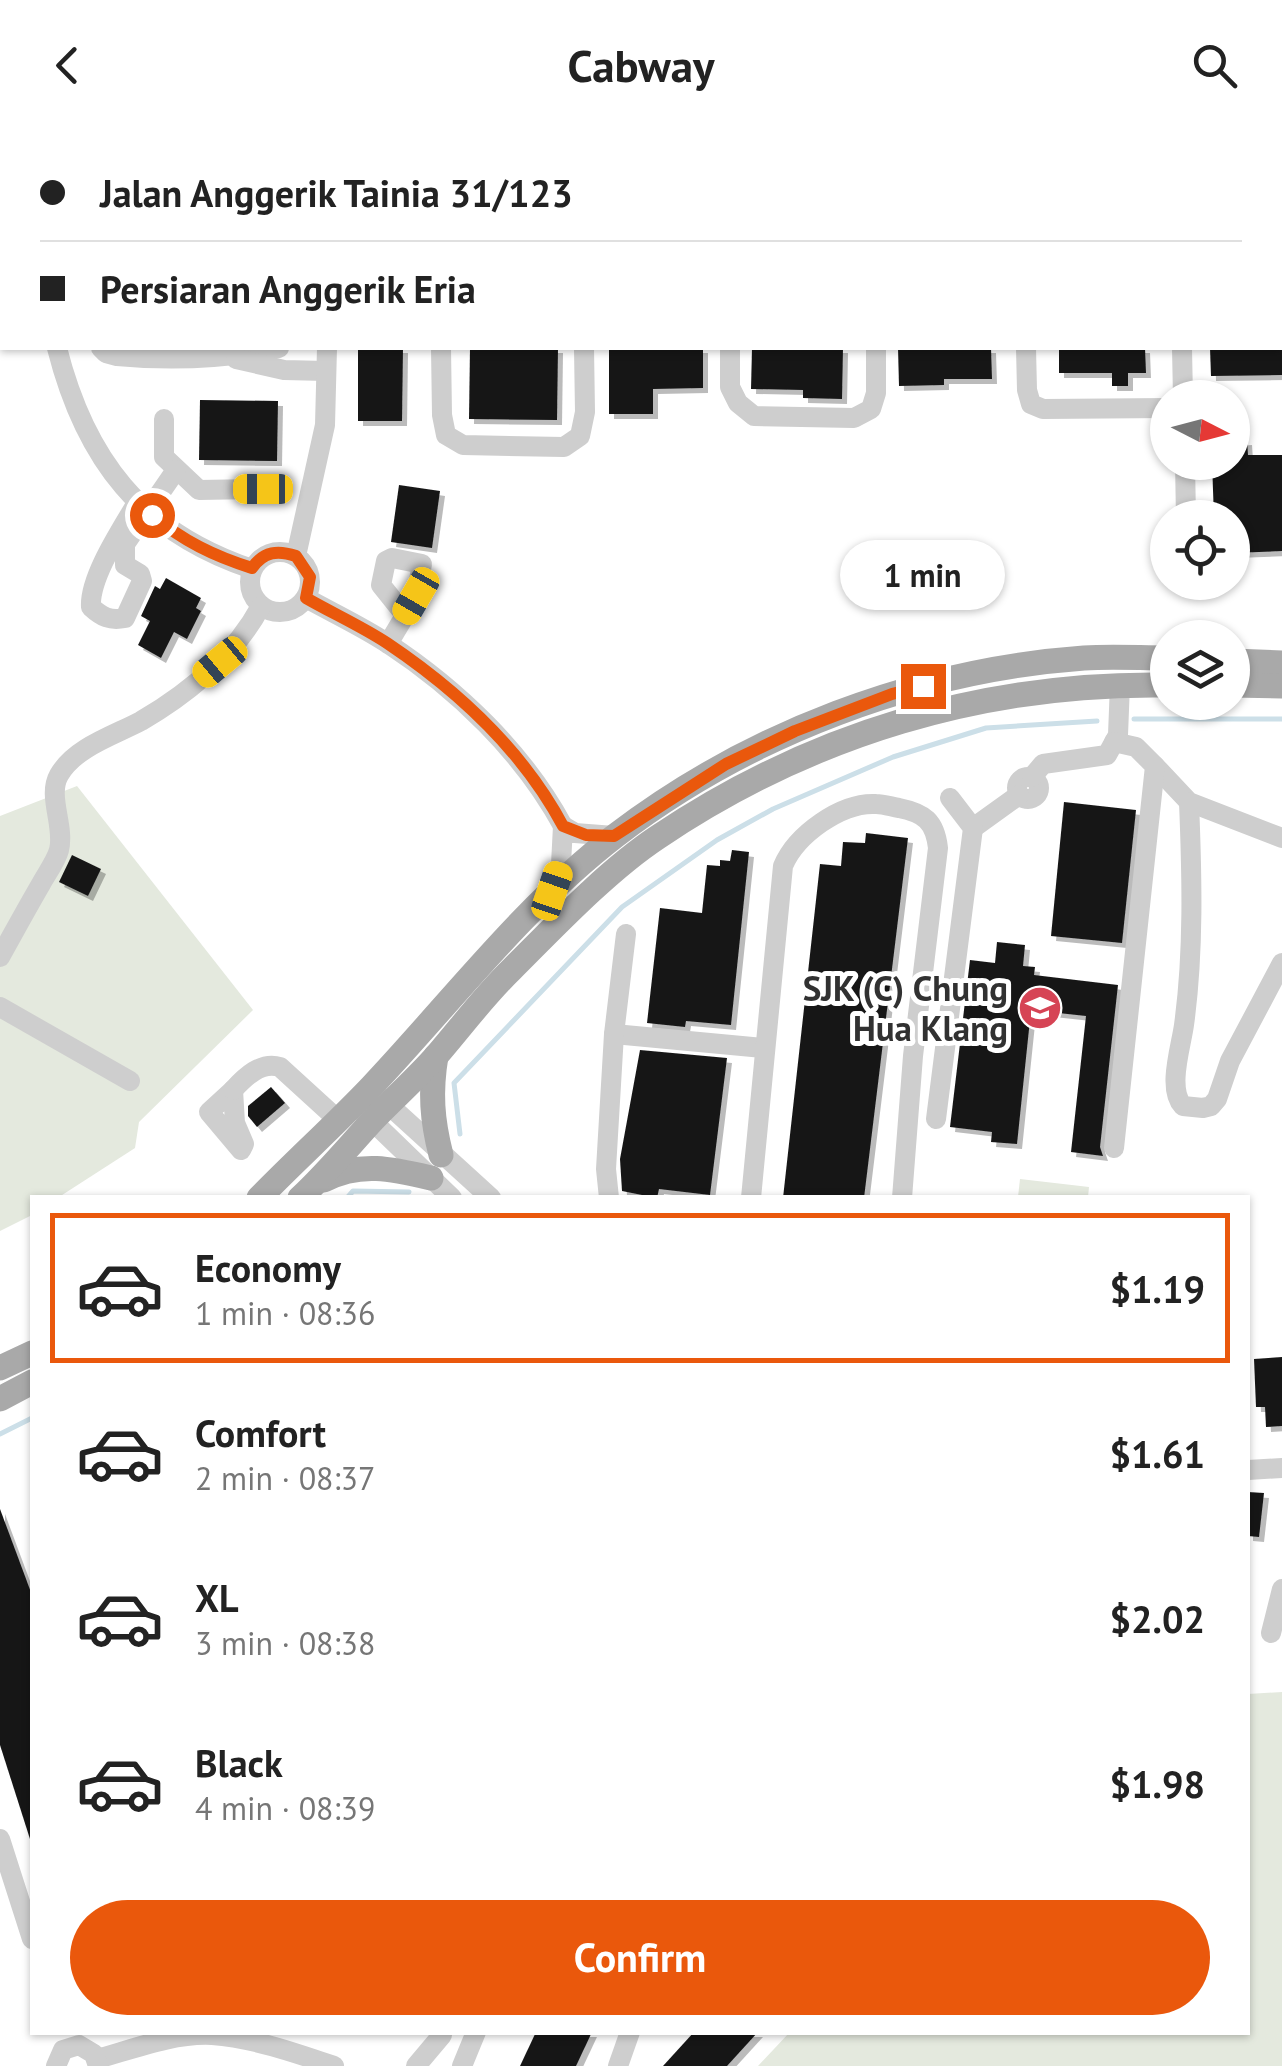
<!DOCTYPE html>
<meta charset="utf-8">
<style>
:root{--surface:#fff;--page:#f2f2f2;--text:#222;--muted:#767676;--line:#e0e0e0;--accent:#ea580c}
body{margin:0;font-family:"PT Sans",sans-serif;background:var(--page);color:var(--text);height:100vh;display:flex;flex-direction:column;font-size:38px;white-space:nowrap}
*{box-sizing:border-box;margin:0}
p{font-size:32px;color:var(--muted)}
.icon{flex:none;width:55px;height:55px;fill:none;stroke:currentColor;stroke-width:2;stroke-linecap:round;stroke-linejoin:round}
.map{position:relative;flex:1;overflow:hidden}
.details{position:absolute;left:30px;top:1065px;width:1220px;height:840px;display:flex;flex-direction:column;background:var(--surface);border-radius:0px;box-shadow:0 2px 8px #0004}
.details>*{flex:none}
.top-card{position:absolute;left:0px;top:0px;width:1282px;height:220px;box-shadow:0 2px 8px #0004;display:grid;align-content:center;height:220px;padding:0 40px;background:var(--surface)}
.needle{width:65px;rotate:96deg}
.buttons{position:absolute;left:1150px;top:250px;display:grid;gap:20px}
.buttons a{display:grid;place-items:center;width:100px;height:100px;border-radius:50%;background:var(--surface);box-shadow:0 2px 8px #0004;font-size:50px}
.end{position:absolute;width:45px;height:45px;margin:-22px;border:12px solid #ea580c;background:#fff;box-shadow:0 0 0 5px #fff}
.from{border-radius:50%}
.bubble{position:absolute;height:70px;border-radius:35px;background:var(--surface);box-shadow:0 2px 8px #0004;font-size:32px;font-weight:700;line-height:70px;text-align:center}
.car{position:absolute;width:30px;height:60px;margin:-30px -15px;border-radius:12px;box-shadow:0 0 8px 2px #0007;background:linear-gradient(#f5c518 24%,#345 0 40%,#f5c518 0 76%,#345 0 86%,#f5c518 0)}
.top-card b{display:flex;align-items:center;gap:35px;height:95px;font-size:38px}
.top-card b+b{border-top:2px solid var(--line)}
.top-card i{width:25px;height:25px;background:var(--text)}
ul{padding:18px 0 0;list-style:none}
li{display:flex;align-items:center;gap:30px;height:150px;margin:0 20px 15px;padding:0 20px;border:5px solid transparent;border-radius:0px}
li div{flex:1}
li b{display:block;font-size:38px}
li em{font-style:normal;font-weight:700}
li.selected{border-color:var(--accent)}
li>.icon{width:90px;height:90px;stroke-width:1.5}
.primary-button{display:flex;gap:20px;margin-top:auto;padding:20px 40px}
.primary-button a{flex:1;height:115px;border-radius:60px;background:var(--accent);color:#fff;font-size:40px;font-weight:700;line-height:115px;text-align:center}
header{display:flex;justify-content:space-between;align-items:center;height:130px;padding:0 40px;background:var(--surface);font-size:45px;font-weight:700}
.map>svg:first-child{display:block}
.green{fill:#e4e9de}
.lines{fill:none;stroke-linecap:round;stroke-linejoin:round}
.stream{stroke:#ccdfe8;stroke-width:5}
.building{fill:#181818;filter:url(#shadow)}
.minor{stroke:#cecece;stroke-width:20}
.major{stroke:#a9a9a9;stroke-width:25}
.route{stroke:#ea580c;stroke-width:12}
.labels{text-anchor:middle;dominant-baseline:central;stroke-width:10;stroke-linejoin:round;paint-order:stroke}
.poi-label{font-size:35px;font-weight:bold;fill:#313131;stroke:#fff;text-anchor:end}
</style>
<header><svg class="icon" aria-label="back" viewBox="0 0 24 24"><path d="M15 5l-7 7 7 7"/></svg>Cabway<svg class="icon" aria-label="search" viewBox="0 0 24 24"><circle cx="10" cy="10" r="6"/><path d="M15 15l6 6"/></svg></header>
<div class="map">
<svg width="1282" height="1936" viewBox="0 0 1282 1936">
<defs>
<filter id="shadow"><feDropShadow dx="5" dy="5" stdDeviation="0" flood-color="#0004"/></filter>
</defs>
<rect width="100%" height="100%" fill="#fff"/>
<!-- green -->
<g class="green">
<path d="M77,656L253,880L139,992L135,1018L59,1067L32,1068V1085L0,1101V686Z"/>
<path d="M1020,1049L1089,1057L1088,1067H1018Z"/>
<path d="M1282,1562V1936H758L789,1903L1248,1902V1564Z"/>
</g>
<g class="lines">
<!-- stream -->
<g class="stream">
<path d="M1134,589H1282"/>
<path d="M460,1004L454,953L622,777L717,710L773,679L893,627L986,598L1097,591"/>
<path d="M347,1068L353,1061L409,1062"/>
<path d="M0,1304L32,1288"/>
</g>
</g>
<!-- building -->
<g class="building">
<path d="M358,218H403L402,291H358Z"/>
<path d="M470,218H558L557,290L469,289Z"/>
<path d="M609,218H703V258L653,259V284H609Z"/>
<path d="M752,218H843L842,269L803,268V260L751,259Z"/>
<path d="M898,218H991L992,249H944V255L899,256Z"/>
<path d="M1059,218H1145L1146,243H1128V256H1112V243H1059Z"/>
<path d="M1210,218H1282V245L1211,246Z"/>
<path d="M200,270L278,271L277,331L199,330Z"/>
<path d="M1247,310L1248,325H1282V421L1232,423V388H1214L1212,332H1232V311Z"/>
<path d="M399,355L440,361L432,418L391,412Z"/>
<path d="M166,448L201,468L196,478L201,481L187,509L174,502L161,528L138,515L150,491L141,486L155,456L160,459Z"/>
<path d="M1064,672L1136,680L1122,813L1051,806Z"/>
<path d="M866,703L908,708L864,1068H783L820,734L841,736L843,712L865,713Z"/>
<path d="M732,720L749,722L731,895L686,891L685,897L647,893L660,778L702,783L707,735L720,736V730L730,731Z"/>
<path d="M72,725L101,739L88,766L59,752Z"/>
<path d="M997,812L1025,815L1023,836L1035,837L1034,845L1118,855L1100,1017L1103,1026L1071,1022L1086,886L1031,880L1017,1014L991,1012L992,1002L950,997L970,830L995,833Z"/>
<path d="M640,920L727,928L710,1065L659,1059L657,1068L622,1061L620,1029Z"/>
<path d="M271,957L285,973L257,997L248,986V976Z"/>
<path d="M1282,1227V1296L1266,1297L1265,1277H1256L1254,1229Z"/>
<path d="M1248,1362L1264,1363L1259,1407L1248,1406Z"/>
<path d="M0,1379L32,1465V1709H30L0,1615Z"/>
<path d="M536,1902H592L576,1936H520Z"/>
<path d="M694,1902H758L727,1936H663Z"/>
</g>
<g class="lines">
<!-- minor -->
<g class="minor">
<path d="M94,0V2"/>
<path d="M186,0V2"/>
<path d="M278,0V2"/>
<path d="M438,0V2"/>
<path d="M583,0V2"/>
<path d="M727,0V2"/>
<path d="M871,0L872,2"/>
<path d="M1021,0V2"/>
<path d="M1178,0V2"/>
<path d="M332,2V0"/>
<path d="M57,218C85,329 141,402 252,439"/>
<path d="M101,218L106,223L117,226C173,231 224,229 279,218"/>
<path d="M441,218L442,285L446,305L463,315L564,317L580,306L585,282L584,218"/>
<path d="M730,218V257L738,273L754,286L854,288L871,279L876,263V218"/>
<path d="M1026,218L1027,260L1031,274L1043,279L1168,278"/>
<path d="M1182,218L1183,268"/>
<path d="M236,229L284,240L326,241"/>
<path d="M164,289V327L199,360L263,359"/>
<path d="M1185,332L1186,388"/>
<path d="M138,371C123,397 89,447 91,477C102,487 110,491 125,488L142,451L140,444L125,435V414L176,340"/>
<circle cx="280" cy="452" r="30"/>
<path d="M296,426L325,295L327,218"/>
<path d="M306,468C333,483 361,496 387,513C457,559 523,622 563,696"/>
<path d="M388,514L416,467L422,434L392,428L386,431L381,455L405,485"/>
<path d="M1155,636L1189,672L1282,708"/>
<circle cx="1028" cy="658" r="11"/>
<path d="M1032,647L1043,634L1107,625L1118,605L1120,554"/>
<path d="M1189,672C1192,746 1194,822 1184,895C1181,917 1167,959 1183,976L1203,978L1211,976L1217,969L1230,931L1282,833"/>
<path d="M973,698L1019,665"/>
<path d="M552,759L561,734L563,696L575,703L614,706"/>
<path d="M0,827C14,802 27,778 41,754C47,743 56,731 59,720C65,696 47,666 59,645C75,617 115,605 141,591C189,563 234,526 261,476"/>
<path d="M0,877L130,951"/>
<path d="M614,904L763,918"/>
<path d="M233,960L235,993L244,1014L241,1020L209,982Z"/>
<path d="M233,960C245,947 261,931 280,937L337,989"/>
<path d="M379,966L491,1068"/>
<path d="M363,982L452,1068"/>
<path d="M936,989L973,698L950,668"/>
<path d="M1114,1018L1155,636L1136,617L1114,612"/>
<path d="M609,1068L606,1039L614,904L626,804"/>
<path d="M751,1068L783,736C796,705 841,672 876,674C884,674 892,677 899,678C924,683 935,691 938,718L913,926L902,1068"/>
<path d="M1248,1340L1282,1338"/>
<path d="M1271,1503L1282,1459"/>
<path d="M0,1709L32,1809"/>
<path d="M97,1929C133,1919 174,1903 212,1905C253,1908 296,1923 334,1936"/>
<path d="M56,1936L63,1920L79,1915L94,1924L98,1936"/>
<path d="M416,1936L442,1905"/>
<path d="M462,1936L476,1902"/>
<path d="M618,1936L630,1902"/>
</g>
<!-- major -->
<g class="major">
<path d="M1232,531L1282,533"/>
<path d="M1232,555L1282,556"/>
<path d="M436,926C430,962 432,990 441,1025"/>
<path d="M324,1050C360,1031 393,1039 431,1048"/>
<path d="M259,1068C296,1030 336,994 372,956C452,871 523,777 615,706C748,604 917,540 1084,528C1112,526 1140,528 1168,528"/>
<path d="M300,1068C326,1044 349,1016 373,990C394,968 417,948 437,925C462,896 484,866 512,839C555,796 608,740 658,707C811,604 984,552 1168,555"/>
<path d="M0,1238L32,1223"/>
<path d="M0,1269L32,1252"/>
</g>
</g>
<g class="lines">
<!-- route -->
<path class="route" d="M152,385C183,411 214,426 252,438C264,421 278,420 296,426L310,447L306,468C332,483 361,496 387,513C457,560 523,621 563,696L586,705L614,706L726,634L795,601L892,564L923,556"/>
</g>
<!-- icons -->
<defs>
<g id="school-disc" transform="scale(2.25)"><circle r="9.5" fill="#d64455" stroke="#fff"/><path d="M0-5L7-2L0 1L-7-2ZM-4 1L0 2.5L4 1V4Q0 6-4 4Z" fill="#fff"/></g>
</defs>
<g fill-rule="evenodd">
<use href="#school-disc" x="1040" y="878"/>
</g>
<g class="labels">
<!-- poi labels -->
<g class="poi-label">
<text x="1008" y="858">SJK (C) Chung<tspan x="1008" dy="40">Hua Klang</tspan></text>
</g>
</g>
</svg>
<div class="buttons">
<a><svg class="needle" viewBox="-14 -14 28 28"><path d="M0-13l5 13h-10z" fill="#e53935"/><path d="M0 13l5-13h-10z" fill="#767676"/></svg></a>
<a><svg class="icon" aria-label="locate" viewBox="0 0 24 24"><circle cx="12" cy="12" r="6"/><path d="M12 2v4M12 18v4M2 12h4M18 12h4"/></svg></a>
<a><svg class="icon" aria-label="layers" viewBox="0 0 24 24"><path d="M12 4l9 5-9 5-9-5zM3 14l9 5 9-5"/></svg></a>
</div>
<i class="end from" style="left:152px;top:385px"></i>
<i class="end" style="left:923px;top:556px"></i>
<div class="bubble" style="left:840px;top:410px;width:165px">1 min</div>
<i class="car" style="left:263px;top:359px;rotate:270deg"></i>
<i class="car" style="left:416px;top:466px;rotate:210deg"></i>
<i class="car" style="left:220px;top:532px;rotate:230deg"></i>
<i class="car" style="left:552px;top:761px;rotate:19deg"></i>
<div class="top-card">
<b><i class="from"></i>Jalan Anggerik Tainia 31/123</b>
<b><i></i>Persiaran Anggerik Eria</b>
</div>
<section class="details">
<ul>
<li class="selected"><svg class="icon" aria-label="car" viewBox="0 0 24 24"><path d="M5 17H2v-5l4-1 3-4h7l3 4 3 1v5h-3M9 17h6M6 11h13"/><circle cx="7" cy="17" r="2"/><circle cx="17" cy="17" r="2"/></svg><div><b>Economy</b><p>1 min · 08:36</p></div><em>$1.19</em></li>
<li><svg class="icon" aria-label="car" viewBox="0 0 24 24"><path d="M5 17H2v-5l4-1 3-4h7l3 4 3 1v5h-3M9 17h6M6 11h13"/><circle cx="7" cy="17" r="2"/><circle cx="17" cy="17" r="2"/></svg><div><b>Comfort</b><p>2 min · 08:37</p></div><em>$1.61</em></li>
<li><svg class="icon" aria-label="car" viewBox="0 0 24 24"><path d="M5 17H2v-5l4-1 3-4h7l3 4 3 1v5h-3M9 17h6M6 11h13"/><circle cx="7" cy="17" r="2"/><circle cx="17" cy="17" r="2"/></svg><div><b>XL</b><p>3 min · 08:38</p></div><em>$2.02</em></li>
<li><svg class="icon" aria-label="car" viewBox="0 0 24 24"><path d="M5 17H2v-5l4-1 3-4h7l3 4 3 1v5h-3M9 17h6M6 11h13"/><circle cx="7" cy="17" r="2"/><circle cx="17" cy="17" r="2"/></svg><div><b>Black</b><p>4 min · 08:39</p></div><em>$1.98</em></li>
</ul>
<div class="primary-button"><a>Confirm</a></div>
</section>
</div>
